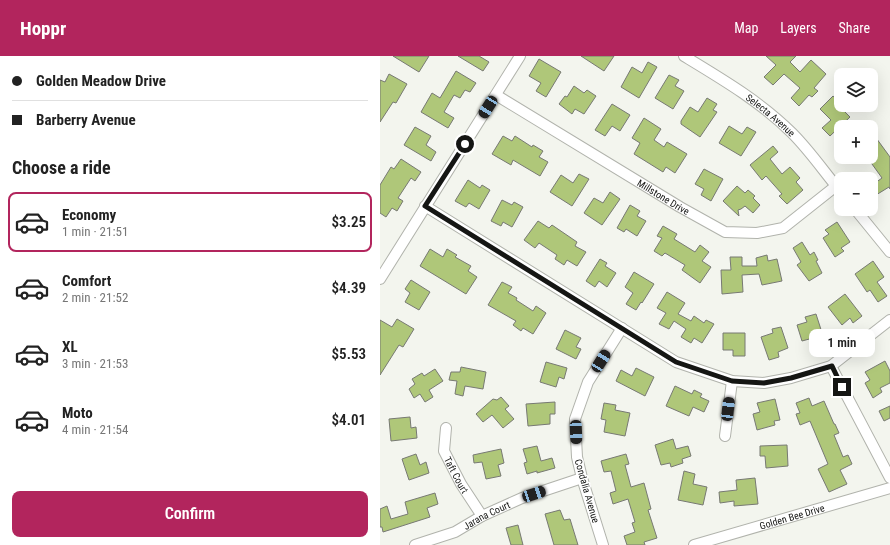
<!DOCTYPE html>
<meta charset="utf-8">
<style>
:root{--surface:#fff;--page:#f2f2f2;--text:#222;--muted:#767676;--line:#e0e0e0;--accent:#b2255d}
body{margin:0;font-family:"Roboto Condensed",sans-serif;background:var(--page);color:var(--text);height:100vh;display:flex;flex-direction:column;font-size:15px;white-space:nowrap}
*{box-sizing:border-box;margin:0}
p{font-size:13px;color:var(--muted)}
.icon{flex:none;width:22px;height:22px;fill:none;stroke:currentColor;stroke-width:2;stroke-linecap:round;stroke-linejoin:round}
.map{position:relative;flex:1;overflow:hidden}
.panel{display:flex;flex-direction:column;background:var(--surface);width:380px}
.panel>*{flex:none}
.guide{display:grid;align-content:center;height:88px;padding:0 12px;background:var(--surface)}
.buttons{position:absolute;left:454px;top:12px;display:grid;gap:8px}
.buttons a{display:grid;place-items:center;width:44px;height:44px;border-radius:8px;background:var(--surface);box-shadow:0 4px 16px #0002;font-size:20px}
.end{position:absolute;width:18px;height:18px;margin:-9px;border:5px solid #151614;background:#fff;box-shadow:0 0 0 2px #fff}
.from{border-radius:50%}
.bubble{position:absolute;height:28px;border-radius:8px;background:var(--surface);box-shadow:0 4px 16px #0002;font-size:13px;font-weight:600;line-height:28px;text-align:center}
.car{position:absolute;width:12px;height:24px;margin:-12px -6px;border-radius:5px;box-shadow:0 0 3px 1px #0007;background:linear-gradient(#222 24%,#8ab4d8 0 40%,#222 0 76%,#8ab4d8 0 86%,#222 0)}
.guide b{display:flex;align-items:center;gap:14px;height:38px;font-size:15px}
.guide b+b{border-top:1px solid var(--line)}
.guide i{width:10px;height:10px;background:var(--text)}
ul{padding:0;list-style:none}
li{display:flex;align-items:center;gap:12px;height:60px;margin:0 8px 6px;padding:0 4px;border:2px solid transparent;border-radius:8px}
li div{flex:1}
li b{display:block;font-size:15px}
li em{font-style:normal;font-weight:600}
li.current{border-color:var(--accent)}
li>.icon{width:36px;height:36px;stroke-width:1.5}
h2{padding:0 12px;font-size:18px;line-height:48px}
.button{display:flex;gap:8px;margin-top:auto;padding:8px 12px}
.button a{flex:1;height:46px;border-radius:8px;background:var(--accent);color:#fff;font-size:16px;font-weight:600;line-height:46px;text-align:center}
header{display:flex;align-items:center;gap:24px;box-sizing:border-box;height:56px;padding:0 20px;background:var(--accent);color:#fff}
header strong{font-size:19px}
nav{display:flex;gap:22px;margin-inline-start:auto;font-size:14px}
main{display:flex;flex:1;min-height:0}
.map>svg:first-child{display:block}
.building{fill:#afc779;stroke:#777973}
.lines{fill:none;stroke-linecap:round;stroke-linejoin:round}
.street-casing{stroke:#b1b3ac;stroke-width:12}
.street{stroke:#fff;stroke-width:10}
.route{stroke:#151614;stroke-width:5}
.labels{text-anchor:middle;dominant-baseline:central;stroke-width:3;stroke-linejoin:round;paint-order:stroke}
.street-label{font-size:10px;fill:#151614;stroke:#fff}
</style>
<header>
<strong>Hoppr</strong>
<nav><a>Map</a><a>Layers</a><a>Share</a></nav>
</header>
<main>
<section class="panel">
<div class="guide">
<b><i class="from"></i>Golden Meadow Drive</b>
<b><i></i>Barberry Avenue</b>
</div>
<h2>Choose a ride</h2>
<ul>
<li class="current"><svg class="icon" aria-label="car" viewBox="0 0 24 24"><path d="M5 17H2v-5l4-1 3-4h7l3 4 3 1v5h-3M9 17h6M6 11h13"/><circle cx="7" cy="17" r="2"/><circle cx="17" cy="17" r="2"/></svg><div><b>Economy</b><p>1 min · 21:51</p></div><em>$3.25</em></li>
<li><svg class="icon" aria-label="car" viewBox="0 0 24 24"><path d="M5 17H2v-5l4-1 3-4h7l3 4 3 1v5h-3M9 17h6M6 11h13"/><circle cx="7" cy="17" r="2"/><circle cx="17" cy="17" r="2"/></svg><div><b>Comfort</b><p>2 min · 21:52</p></div><em>$4.39</em></li>
<li><svg class="icon" aria-label="car" viewBox="0 0 24 24"><path d="M5 17H2v-5l4-1 3-4h7l3 4 3 1v5h-3M9 17h6M6 11h13"/><circle cx="7" cy="17" r="2"/><circle cx="17" cy="17" r="2"/></svg><div><b>XL</b><p>3 min · 21:53</p></div><em>$5.53</em></li>
<li><svg class="icon" aria-label="car" viewBox="0 0 24 24"><path d="M5 17H2v-5l4-1 3-4h7l3 4 3 1v5h-3M9 17h6M6 11h13"/><circle cx="7" cy="17" r="2"/><circle cx="17" cy="17" r="2"/></svg><div><b>Moto</b><p>4 min · 21:54</p></div><em>$4.01</em></li>
</ul>
<div class="button"><a>Confirm</a></div>
</section>
<div class="map">
<svg width="510" height="489" viewBox="0 0 510 489">
<rect width="100%" height="100%" fill="#f3f5ee"/>
<!-- building -->
<g class="building">
<path d="M13,0H49L39,16Z"/>
<path d="M78,0H99L109,6L103,15Z"/>
<path d="M201,0H234L224,15Z"/>
<path d="M386,0H416L410,6L420,16L431,4L446,18L434,32L438,35L432,41L429,39L419,50L411,42L420,32L404,18L393,29L384,21L396,9Z"/>
<path d="M159,3L181,16L166,41L156,35L161,27L149,20Z"/>
<path d="M268,6L277,11L259,42L241,31L252,11L262,17Z"/>
<path d="M76,15L96,27L90,36L85,34L80,42L74,39L64,56L74,62L68,72L41,56L52,37L60,42Z"/>
<path d="M9,18L27,28L16,47L13,46L0,66V24L5,26Z"/>
<path d="M289,19L299,24L295,30L304,35L293,53L275,42Z"/>
<path d="M194,30L204,37L207,34L216,40L204,58L195,53L192,58L179,48L185,40L187,41Z"/>
<path d="M453,40L461,47L462,49L460,51L470,61L450,80L442,72L451,64L440,53Z"/>
<path d="M327,42L337,48L333,54L337,56L320,81L301,68V65L310,51L318,56Z"/>
<path d="M232,48L250,59L240,75L232,70L225,80L215,74Z"/>
<path d="M264,62L281,73L274,84L284,91L287,86L307,98L295,117L286,111L283,116L254,98L260,87L252,82Z"/>
<path d="M349,70L362,78L367,71L376,76L361,100L339,87Z"/>
<path d="M35,71L51,80L46,89L56,96L51,105L24,89Z"/>
<path d="M491,75L510,101V133L509,131L496,139L491,132V130L502,122L487,101H491Z"/>
<path d="M123,80L132,85L135,80L152,91L153,89L163,95L159,101L168,106L160,120L133,104L131,109L112,98Z"/>
<path d="M393,90L398,96L390,103L402,118L410,111L420,122L416,126L423,134L407,148L399,140L402,138L386,120L382,124L370,109Z"/>
<path d="M21,103L41,116L35,125L31,122L18,142L23,145L17,155L12,152L6,161L0,157V129L11,111L14,113Z"/>
<path d="M324,113L343,123L331,145L321,139L324,133L315,128Z"/>
<path d="M199,118L209,123L192,150L170,136L181,119L193,127Z"/>
<path d="M88,124L100,132L102,129L110,134L99,153L89,147L86,151L75,145Z"/>
<path d="M357,130L365,137L368,134L375,140L373,142L380,149L373,157L365,150L361,153L358,154L359,160L343,145Z"/>
<path d="M230,136L240,143L222,169L204,157L214,142L223,147Z"/>
<path d="M122,144L132,149L134,146L143,151L132,171L123,166L121,170L111,165Z"/>
<path d="M250,149L260,155L257,160L266,165L257,180L246,173L244,176L237,172Z"/>
<path d="M158,165L169,172L172,169L197,186L195,190L206,196L197,210L187,204L184,209L175,203L177,199L159,187L155,192L144,184Z"/>
<path d="M457,166L470,186L461,192L464,195L455,201L443,182L449,178L445,174Z"/>
<path d="M283,170L297,178L294,183L315,196L320,189L329,196L322,205L331,211L320,227L302,214L305,209L285,197L282,200L274,195L282,182L277,180Z"/>
<path d="M422,186L430,199L434,196L438,204L436,205L442,217L429,225L417,209L421,206L413,192Z"/>
<path d="M50,193L63,201L67,193L77,199L75,201L91,210L88,215L97,221L86,238L40,210Z"/>
<path d="M387,199L388,205L397,203L402,225L382,229L379,218L362,219L363,236L342,238L341,214H351L350,201H362V210H377L376,202Z"/>
<path d="M220,203L227,207L225,210L236,217L227,231L219,225L215,231L206,225Z"/>
<path d="M493,205L504,221L497,226L507,240L498,246L490,234L487,236L475,218Z"/>
<path d="M254,216L274,228L262,247L261,246L256,254L246,248L253,237L245,231Z"/>
<path d="M31,224L50,236L39,254L25,246L30,237L25,233Z"/>
<path d="M122,226L132,231L128,237L137,242L136,244L153,255L156,250L166,257L153,278L143,272L141,275L133,269L136,265L108,249Z"/>
<path d="M287,236L305,247L298,258L311,265L314,260L324,267L326,264L334,268L322,287L314,282L311,287L301,281L306,273L294,265L289,273L279,268L286,257L277,252Z"/>
<path d="M465,238L482,260L473,267L470,262L462,269L448,251Z"/>
<path d="M436,258L444,283L434,287L433,282L422,285L417,269L427,266L425,261Z"/>
<path d="M17,263L34,273L23,291L19,289L0,319V264L12,271Z"/>
<path d="M401,271L408,292L398,296L399,301L389,304L381,281L393,277L392,273Z"/>
<path d="M185,274L201,282L196,291L201,293L196,303L176,293Z"/>
<path d="M343,277H365V300H353V294H343Z"/>
<path d="M505,305L510,315V327L500,332L502,336L493,342L485,327L490,324L485,316Z"/>
<path d="M166,306L187,312L184,323L179,321L176,331L160,326Z"/>
<path d="M81,311L106,316L103,333L85,330L83,340L75,338L77,325L69,324L71,316H80Z"/>
<path d="M256,312L274,321L265,340L236,325L241,314L252,320Z"/>
<path d="M55,313L63,325L49,334L53,341L45,346L40,338L34,342L29,333L35,328L32,323L42,317L44,320Z"/>
<path d="M295,330L312,338L314,334L322,338L320,341L329,345L324,356L313,351L309,360L286,350Z"/>
<path d="M121,341L129,350L125,353L134,363L123,372L112,359L103,366L96,358L113,343L117,344Z"/>
<path d="M429,342L432,350L444,345L454,368H455L459,377L454,379L463,401L468,399L472,408L460,414L467,428L449,436L438,413L448,408L430,365L420,369L416,358L420,357L416,347Z"/>
<path d="M395,343L400,364L394,365L395,369L377,374L373,358L380,356L377,347Z"/>
<path d="M175,346V358H170V368L148,370L146,348Z"/>
<path d="M224,347L236,349L235,354L250,357L245,380L224,376L226,364L221,363Z"/>
<path d="M510,350V362L504,365L499,355Z"/>
<path d="M30,361L31,372L36,371L37,382L11,385L9,363Z"/>
<path d="M293,383L296,393L308,390L311,400L302,403L303,407L291,411L290,407L281,409L275,389Z"/>
<path d="M407,389L408,410L386,412L385,400H380V390Z"/>
<path d="M157,390L161,405L172,402L175,412L157,417V415L147,418L144,407L147,406L143,393Z"/>
<path d="M121,393L124,407L118,409L121,420L106,423L102,406L94,407L93,399Z"/>
<path d="M36,398L40,409L46,406L49,417L29,424L22,403Z"/>
<path d="M246,398L249,408L245,409L251,431L264,427L271,453L268,454L277,482L264,486L265,489H247L244,480L255,476L252,467L255,466L248,443L233,448L230,437L236,435L231,415L224,416L221,405Z"/>
<path d="M304,415L315,418L313,428L327,431L323,449L298,444Z"/>
<path d="M375,422L378,448L354,450V445L340,447L339,436L357,434L356,424Z"/>
<path d="M55,437L58,448L47,452L50,461L3,476L2,471H0V453L7,450L11,463L28,458L25,446Z"/>
<path d="M180,454L184,464L190,463L198,489H174L165,458Z"/>
<path d="M138,469L143,489H131L126,472Z"/>
</g>
<g class="lines">
<!-- street casing -->
<g class="street-casing">
<g id="street">
<path id="s1" d="M304,0C342,23 381,46 412,77C431,96 444,116 461,136"/>
<path id="s2" d="M116,39L300,151L345,176L377,177L403,172L456,130"/>
<path d="M45,150L296,306L352,325L384,327L411,322L451,310L510,264"/>
<path d="M475,153L510,196"/>
<path d="M0,223L140,0"/>
<path d="M451,310L510,422"/>
<path id="s3" d="M66,372L64,395L81,428L102,460"/>
<path d="M345,380L352,325"/>
<path id="s4" d="M35,489L75,476L102,460L142,442L202,422"/>
<path d="M223,489L202,422L197,401L195,363L208,326L242,272"/>
<path id="s5" d="M314,489L510,432"/>
</g>
</g>
<!-- street -->
<use href="#street" class="street"/>
</g>
<g class="lines">
<!-- route -->
<path class="route" d="M85,88L45,150L296,306L352,325L384,327L411,322L452,310L462,331"/>
</g>
<g class="labels">
<!-- street labels -->
<g class="street-label">
<text stroke="none"><textPath href="#s1" startOffset="105">Selecta Avenue</textPath></text>
<text stroke="none"><textPath href="#s2" startOffset="196">Millstone Drive</textPath></text>
<text stroke="none"><textPath href="#s3" startOffset="50">Taft Court</textPath></text>
<text transform="translate(207 435) rotate(74)">Condalia Avenue</text>
<text stroke="none"><textPath href="#s4" startOffset="78">Jarana Court</textPath></text>
<text stroke="none"><textPath href="#s5" startOffset="102">Golden Bee Drive</textPath></text>
</g>
</g>
</svg>
<div class="buttons">
<a><svg class="icon" aria-label="layers" viewBox="0 0 24 24"><path d="M12 4l9 5-9 5-9-5zM3 14l9 5 9-5"/></svg></a>
<a>+</a>
<a>−</a>
</div>
<i class="end from" style="left:85px;top:88px"></i>
<i class="end" style="left:462px;top:331px"></i>
<div class="bubble" style="left:429px;top:273px;width:66px">1 min</div>
<i class="car" style="left:108px;top:51px;rotate:212deg"></i>
<i class="car" style="left:221px;top:305px;rotate:32deg"></i>
<i class="car" style="left:348px;top:353px;rotate:7deg"></i>
<i class="car" style="left:196px;top:376px;rotate:178deg"></i>
<i class="car" style="left:154px;top:438px;rotate:72deg"></i>
</div>
</main>
